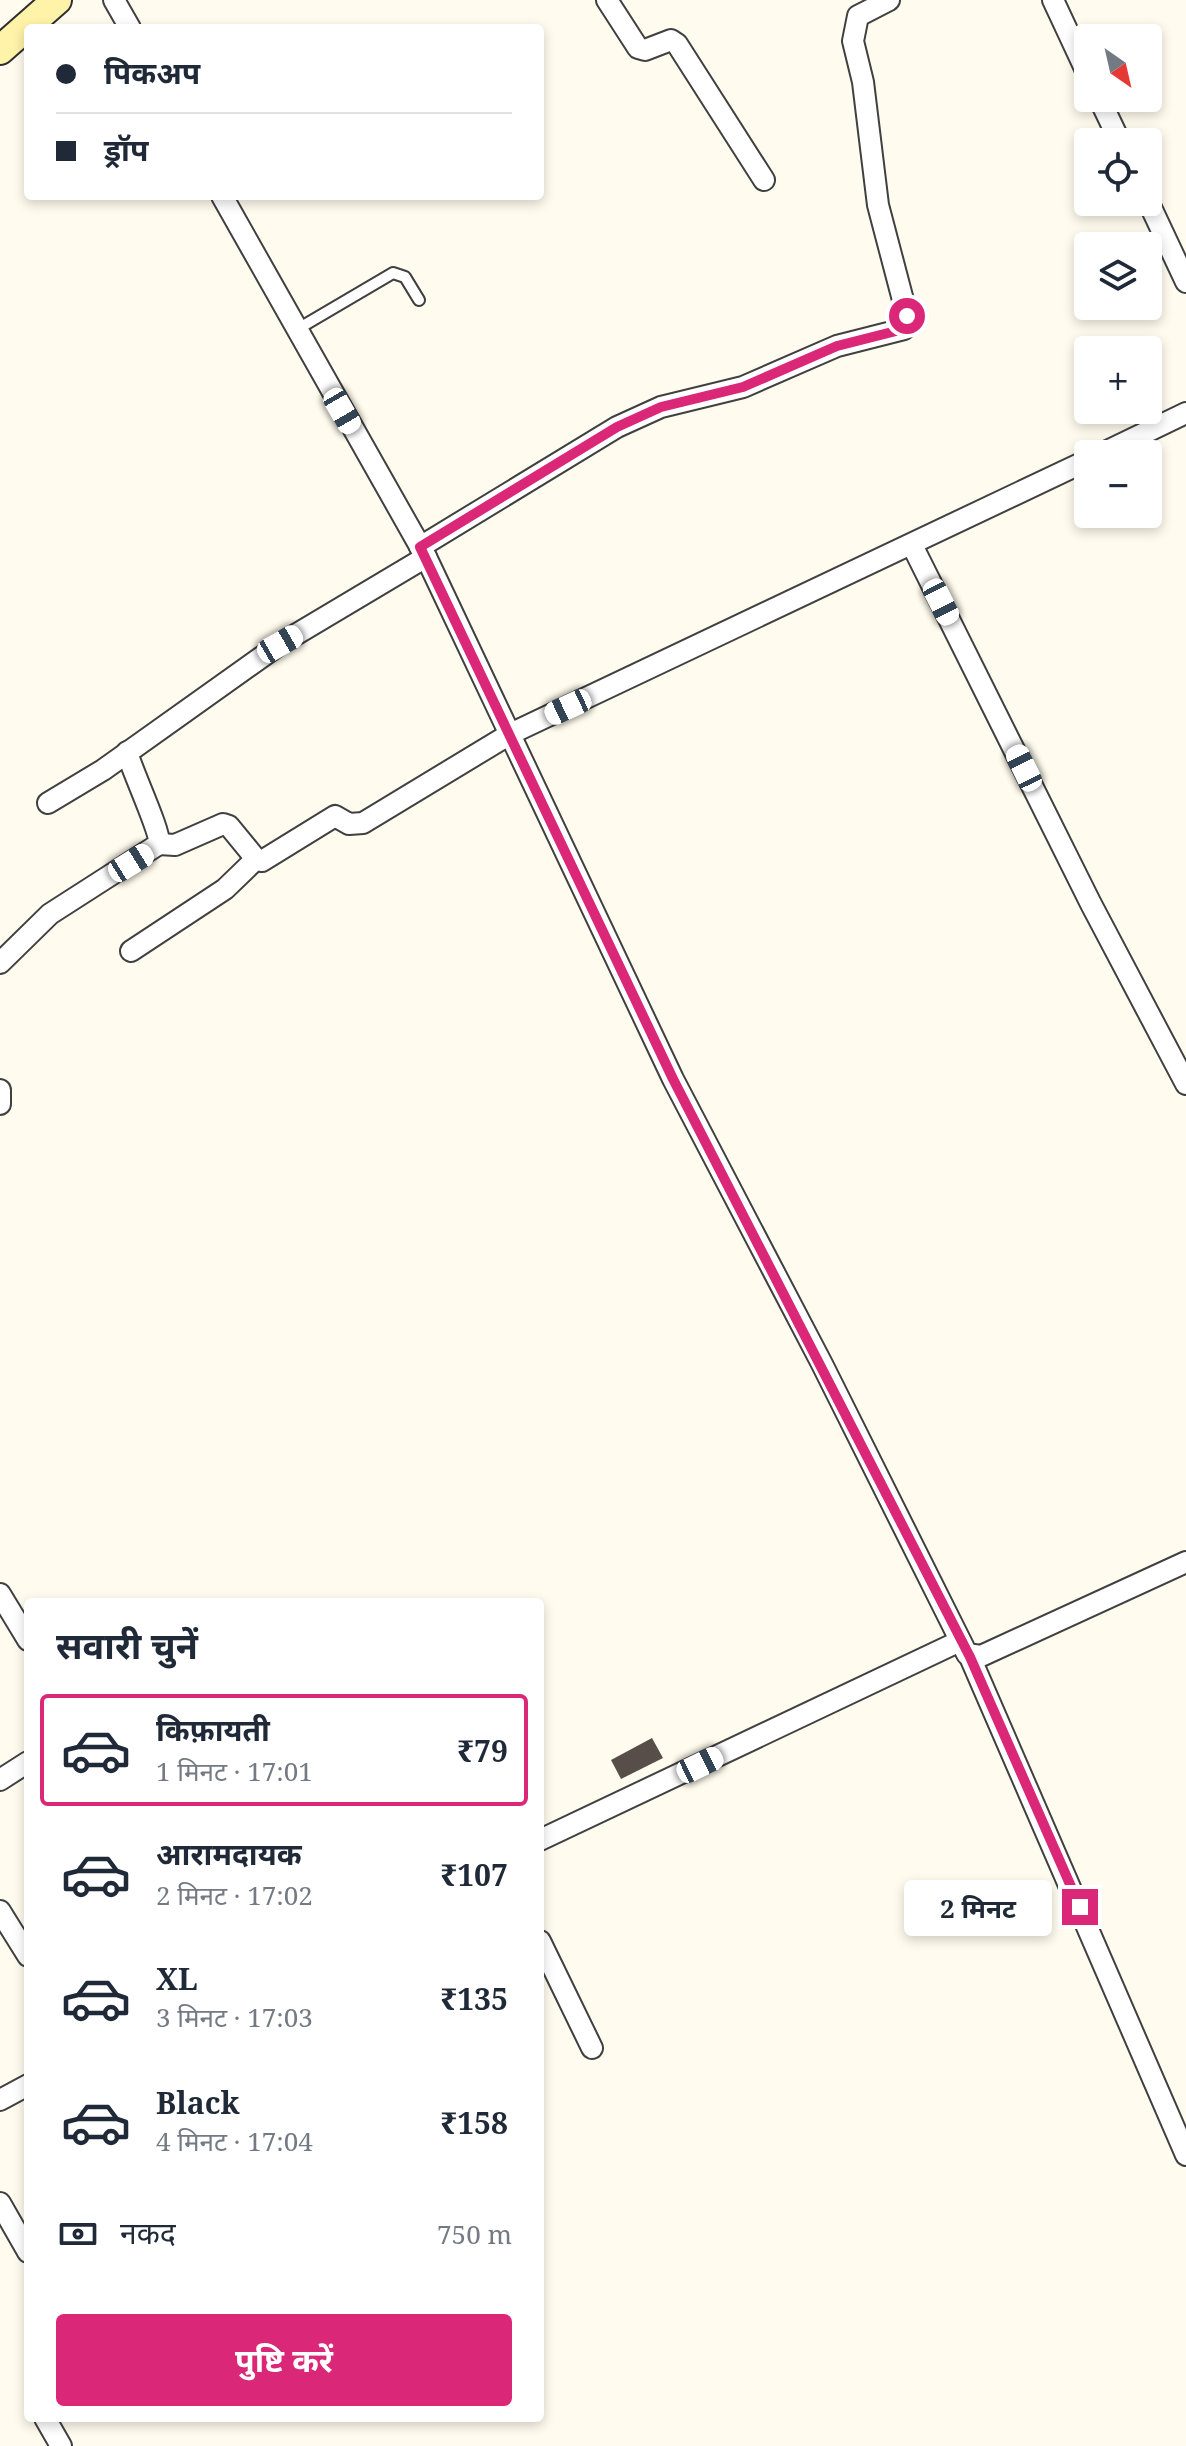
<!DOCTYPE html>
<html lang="hi">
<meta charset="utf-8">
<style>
:root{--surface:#fff;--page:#f6f6f7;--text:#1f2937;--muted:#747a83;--line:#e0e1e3;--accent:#db2777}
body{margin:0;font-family:"Noto Serif","Noto Sans Devanagari",serif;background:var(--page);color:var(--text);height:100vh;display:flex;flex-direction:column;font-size:30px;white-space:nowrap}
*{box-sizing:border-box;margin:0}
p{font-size:26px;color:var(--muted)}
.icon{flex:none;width:44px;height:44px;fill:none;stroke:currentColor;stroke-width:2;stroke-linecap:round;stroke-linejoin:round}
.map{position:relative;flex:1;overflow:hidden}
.drawer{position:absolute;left:24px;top:1598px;width:520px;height:824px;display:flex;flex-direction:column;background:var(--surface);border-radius:8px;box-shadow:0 4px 12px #0003}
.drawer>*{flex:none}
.top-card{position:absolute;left:24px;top:24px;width:520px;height:176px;border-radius:8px;box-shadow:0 4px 12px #0003;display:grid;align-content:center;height:176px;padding:0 32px;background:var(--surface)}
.needle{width:52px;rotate:146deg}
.controls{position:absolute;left:1074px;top:24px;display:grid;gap:16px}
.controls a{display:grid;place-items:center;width:88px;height:88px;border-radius:8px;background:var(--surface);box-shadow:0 4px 12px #0003;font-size:40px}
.end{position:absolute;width:36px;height:36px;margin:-18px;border:10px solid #db2777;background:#fff;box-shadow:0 0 0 4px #fff}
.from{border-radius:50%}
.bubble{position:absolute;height:56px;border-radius:8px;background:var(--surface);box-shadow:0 4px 12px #0003;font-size:26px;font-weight:700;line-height:56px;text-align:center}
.car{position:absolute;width:24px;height:48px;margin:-24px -12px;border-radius:10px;box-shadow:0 0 6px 2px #0007;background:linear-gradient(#fff 24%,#345 0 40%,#fff 0 76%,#345 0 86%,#fff 0)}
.top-card b{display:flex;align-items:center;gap:28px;height:76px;font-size:30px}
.top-card b+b{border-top:2px solid var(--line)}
.top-card i{width:20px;height:20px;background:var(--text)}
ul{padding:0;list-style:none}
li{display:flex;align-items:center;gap:24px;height:112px;margin:0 16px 12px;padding:0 16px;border:4px solid transparent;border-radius:8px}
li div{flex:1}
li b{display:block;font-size:30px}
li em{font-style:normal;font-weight:700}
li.active{border-color:var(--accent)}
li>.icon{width:72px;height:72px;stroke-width:1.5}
h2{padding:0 32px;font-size:36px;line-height:96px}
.pay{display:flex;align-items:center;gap:20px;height:88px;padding:0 32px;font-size:30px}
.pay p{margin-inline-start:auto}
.cta{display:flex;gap:16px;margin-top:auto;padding:16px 32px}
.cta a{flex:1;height:92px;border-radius:8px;background:var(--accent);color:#fff;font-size:32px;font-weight:700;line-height:92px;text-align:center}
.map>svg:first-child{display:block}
.building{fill:#574e49}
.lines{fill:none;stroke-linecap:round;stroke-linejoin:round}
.lane-casing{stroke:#404040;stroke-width:14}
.street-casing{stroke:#404040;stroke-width:24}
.secondary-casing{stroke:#2f2f2f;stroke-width:32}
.lane{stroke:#fff;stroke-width:10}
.street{stroke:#fff;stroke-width:20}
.secondary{stroke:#fff3a9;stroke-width:28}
.route{stroke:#db2777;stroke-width:10}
</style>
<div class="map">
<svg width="1186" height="2446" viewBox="0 0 1186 2446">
<rect width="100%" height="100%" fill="#fffbee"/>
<!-- building -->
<path class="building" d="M652,1738L663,1758L621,1779L611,1760Z"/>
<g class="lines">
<!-- lane casing -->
<g class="lane-casing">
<path id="lane" d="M296,330L393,273L405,277L419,300"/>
</g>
<!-- street casing -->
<g class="street-casing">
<g id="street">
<path d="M114,0L130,28"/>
<path d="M607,0L638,48L645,50L671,40L677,44L764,180"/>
<path d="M1053,0L1088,75"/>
<path d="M1099,98L1120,142"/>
<path d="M222,196L426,557L673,1079L822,1364L967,1654L981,1656L1186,1562"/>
<path d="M1148,201L1186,282"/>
<path d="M1101,454L1186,413"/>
<path d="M912,545L1091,904L1186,1084"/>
<path d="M420,547L617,427L661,407L743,387L837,346L904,329L909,323L878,205L863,82L853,41L858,16L889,0"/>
<path d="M48,803L103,770L280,644L426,557"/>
<path d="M159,844L175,845L223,824L229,826L256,859L262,861L335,816L349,824L363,823L510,734L1088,460"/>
<path d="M131,951L225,889L256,859"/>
<path d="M0,963L50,914L159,844C161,832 132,771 127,752"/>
<path d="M0,1090V1104"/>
<path d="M0,1594L28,1640"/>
<path d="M970,1657L1186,2155"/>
<path d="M0,1780L28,1762"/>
<path d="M540,1840L960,1641"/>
<path d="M0,1911L28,1956"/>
<path d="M540,1941L592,2048"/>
<path d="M0,2100L28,2085"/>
<path d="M0,2203L28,2252"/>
<path d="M45,2418L61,2446"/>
</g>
</g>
<!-- secondary casing -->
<g class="secondary-casing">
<path id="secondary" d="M0,50L57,0"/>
</g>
<!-- lane -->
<use href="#lane" class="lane"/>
<!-- street -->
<use href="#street" class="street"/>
<!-- secondary -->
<use href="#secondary" class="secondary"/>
</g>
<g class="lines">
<!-- route -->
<path class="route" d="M907,316L909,323L904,329L837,346L743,387L661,407L617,427L420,547L673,1079L970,1657L1080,1907"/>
</g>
</svg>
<div class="controls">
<a><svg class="needle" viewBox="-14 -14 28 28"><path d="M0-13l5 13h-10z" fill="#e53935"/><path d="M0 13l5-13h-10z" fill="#747a83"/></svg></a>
<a><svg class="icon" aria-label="locate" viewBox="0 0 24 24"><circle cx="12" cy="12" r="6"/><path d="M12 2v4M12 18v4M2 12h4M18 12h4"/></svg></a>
<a><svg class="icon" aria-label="layers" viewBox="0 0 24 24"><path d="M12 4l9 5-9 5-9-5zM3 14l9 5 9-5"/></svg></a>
<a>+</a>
<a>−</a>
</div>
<i class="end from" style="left:907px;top:316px"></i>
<i class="end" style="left:1080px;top:1907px"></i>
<div class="bubble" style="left:904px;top:1880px;width:148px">2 मिनट</div>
<i class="car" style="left:342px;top:411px;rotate:150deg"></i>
<i class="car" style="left:941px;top:602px;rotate:153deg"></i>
<i class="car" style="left:280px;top:644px;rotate:60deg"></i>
<i class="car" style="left:568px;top:707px;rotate:245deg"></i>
<i class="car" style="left:1024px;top:768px;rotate:334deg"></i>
<i class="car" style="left:131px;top:863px;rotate:58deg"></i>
<i class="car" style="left:700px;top:1765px;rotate:64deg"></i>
<div class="top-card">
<b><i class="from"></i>पिकअप</b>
<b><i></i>ड्रॉप</b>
</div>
<section class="drawer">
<h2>सवारी चुनें</h2>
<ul>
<li class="active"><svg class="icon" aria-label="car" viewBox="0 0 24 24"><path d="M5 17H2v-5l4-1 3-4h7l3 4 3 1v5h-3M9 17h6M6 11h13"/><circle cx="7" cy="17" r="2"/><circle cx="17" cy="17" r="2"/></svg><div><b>किफ़ायती</b><p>1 मिनट · 17:01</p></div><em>₹79</em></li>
<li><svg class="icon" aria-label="car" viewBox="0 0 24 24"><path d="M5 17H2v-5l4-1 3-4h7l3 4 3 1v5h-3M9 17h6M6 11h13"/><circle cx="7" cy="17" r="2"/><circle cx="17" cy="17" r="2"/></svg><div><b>आरामदायक</b><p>2 मिनट · 17:02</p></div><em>₹107</em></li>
<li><svg class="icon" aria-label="car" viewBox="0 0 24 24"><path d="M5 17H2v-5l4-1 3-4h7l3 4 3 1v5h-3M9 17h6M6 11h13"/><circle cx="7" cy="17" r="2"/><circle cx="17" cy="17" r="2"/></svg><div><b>XL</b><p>3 मिनट · 17:03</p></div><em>₹135</em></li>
<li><svg class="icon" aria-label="car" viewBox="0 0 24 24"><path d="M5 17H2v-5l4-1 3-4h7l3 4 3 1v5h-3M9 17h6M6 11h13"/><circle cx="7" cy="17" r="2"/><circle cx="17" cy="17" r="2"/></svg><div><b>Black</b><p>4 मिनट · 17:04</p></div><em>₹158</em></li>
</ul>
<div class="pay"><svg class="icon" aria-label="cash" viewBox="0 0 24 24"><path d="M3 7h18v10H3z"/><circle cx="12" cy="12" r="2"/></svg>नकद<p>750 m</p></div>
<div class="cta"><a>पुष्टि करें</a></div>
</section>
</div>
